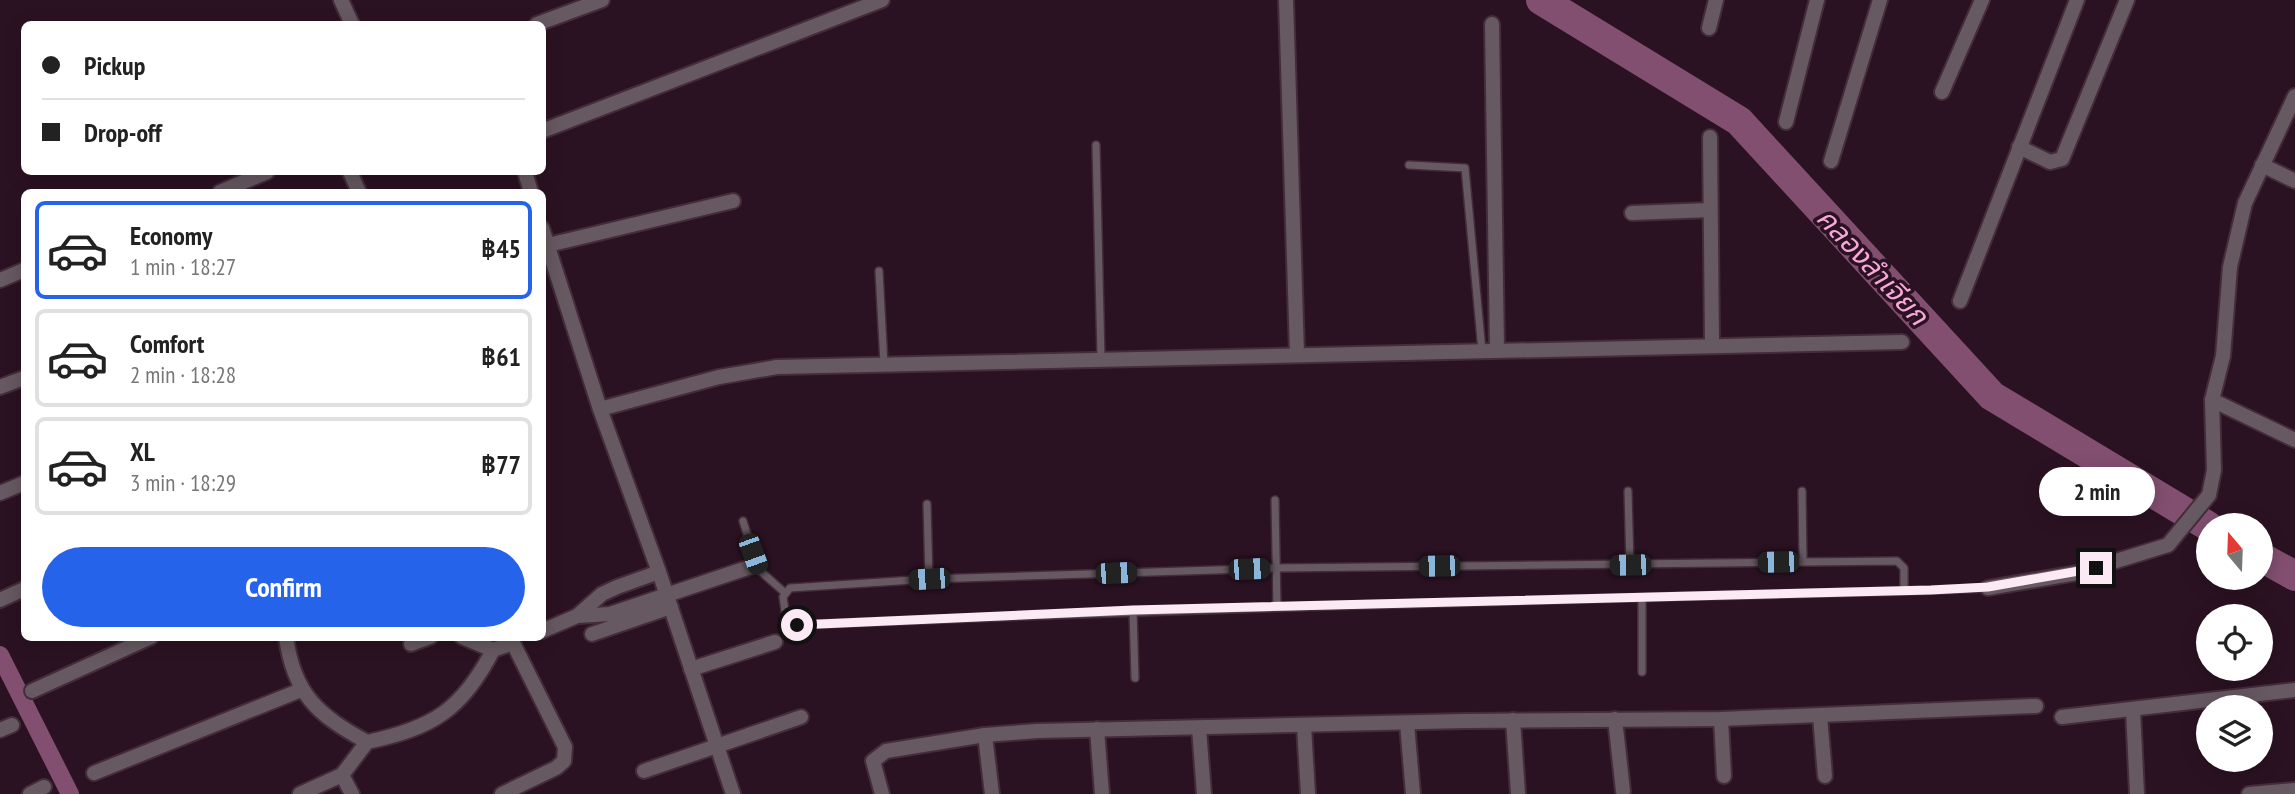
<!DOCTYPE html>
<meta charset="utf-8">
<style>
:root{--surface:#fff;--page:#f6f6f6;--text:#222;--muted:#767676;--line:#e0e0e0;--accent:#2563eb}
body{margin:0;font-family:"PT Sans Narrow","Noto Sans Thai",sans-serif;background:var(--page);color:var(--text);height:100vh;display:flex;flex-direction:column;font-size:26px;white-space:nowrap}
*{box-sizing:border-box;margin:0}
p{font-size:23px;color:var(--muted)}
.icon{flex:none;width:38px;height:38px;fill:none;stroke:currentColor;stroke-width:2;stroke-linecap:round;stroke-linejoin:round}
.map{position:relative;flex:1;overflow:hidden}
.panel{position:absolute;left:21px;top:189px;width:525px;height:452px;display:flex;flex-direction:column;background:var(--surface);border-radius:10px;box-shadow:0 4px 18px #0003}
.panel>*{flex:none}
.guide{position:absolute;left:21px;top:21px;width:525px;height:154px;border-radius:10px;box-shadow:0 4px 18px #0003;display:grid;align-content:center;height:154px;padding:0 21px;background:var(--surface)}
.needle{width:46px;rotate:341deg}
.controls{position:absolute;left:2196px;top:513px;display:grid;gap:14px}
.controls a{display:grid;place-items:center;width:77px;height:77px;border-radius:50%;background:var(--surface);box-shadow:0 4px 18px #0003;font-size:35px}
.end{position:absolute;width:32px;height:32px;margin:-16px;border:9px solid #fbe9f4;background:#111;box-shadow:0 0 0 4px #111}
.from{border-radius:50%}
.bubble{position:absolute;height:49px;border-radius:24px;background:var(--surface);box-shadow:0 4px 18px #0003;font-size:23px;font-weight:700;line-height:49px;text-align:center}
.car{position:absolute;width:21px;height:42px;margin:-21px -10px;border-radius:9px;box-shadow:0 0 5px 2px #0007;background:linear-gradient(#222 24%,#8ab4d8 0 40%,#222 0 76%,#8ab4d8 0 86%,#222 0)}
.guide b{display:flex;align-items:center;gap:24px;height:66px;font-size:26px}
.guide b+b{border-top:2px solid var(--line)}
.guide i{width:18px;height:18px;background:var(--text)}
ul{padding:12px 0 0;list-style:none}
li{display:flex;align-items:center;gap:21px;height:98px;margin:0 14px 10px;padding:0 7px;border:4px solid var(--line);border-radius:10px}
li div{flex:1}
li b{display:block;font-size:26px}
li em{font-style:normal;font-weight:700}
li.current{border-color:var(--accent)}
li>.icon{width:63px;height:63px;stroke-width:1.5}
.action{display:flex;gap:14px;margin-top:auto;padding:14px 21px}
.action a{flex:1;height:80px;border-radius:42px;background:var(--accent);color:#fff;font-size:28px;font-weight:700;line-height:80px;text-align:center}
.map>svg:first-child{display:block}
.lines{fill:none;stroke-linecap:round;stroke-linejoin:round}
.canal{stroke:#834f70;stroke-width:18}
.river{stroke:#834f70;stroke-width:30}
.lane-casing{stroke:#442c3b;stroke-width:10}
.street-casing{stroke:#442c3b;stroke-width:18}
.lane{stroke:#675961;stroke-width:7}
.street{stroke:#675961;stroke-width:14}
.route{stroke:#fbe9f4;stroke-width:9}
.labels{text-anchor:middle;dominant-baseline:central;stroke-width:7;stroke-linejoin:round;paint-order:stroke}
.water-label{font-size:28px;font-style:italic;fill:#f7a7d9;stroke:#2b1222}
</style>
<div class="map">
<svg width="2295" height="794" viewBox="0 0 2295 794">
<rect width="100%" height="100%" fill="#2b1222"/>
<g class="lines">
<!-- canal -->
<path class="canal" d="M0,655L70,794"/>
<!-- river -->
<g class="river">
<path d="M1541,0L1739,121L1992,396L2208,526"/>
<path d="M2261,557L2295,576"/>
</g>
<!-- lane casing -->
<g class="lane-casing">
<g id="lane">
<path d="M1096,145L1101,359"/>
<path d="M1409,165L1465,168L1482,351"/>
<path d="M879,271L884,364"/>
<path d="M1628,491L1630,565"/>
<path d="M1802,491L1803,561"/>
<path d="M1275,500L1277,607"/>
<path d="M927,504L929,579"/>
<path d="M743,521L758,569L784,592"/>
<path d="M1904,591V568L1897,561L1276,568L929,579L790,588L783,597L786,617L797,625C1166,609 1535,600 1904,591L1988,588"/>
<path d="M1642,598V672"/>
<path d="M1133,610L1135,678"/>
</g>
</g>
<!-- street casing -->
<g class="street-casing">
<g id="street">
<path d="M341,0L352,24"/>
<path d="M1286,0L1297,354"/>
<path d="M537,24L602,0"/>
<path d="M1492,24L1497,350"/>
<path d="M1709,28L1716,0"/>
<path d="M1942,92L1982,0"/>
<path d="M1786,122L1817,0"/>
<path d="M542,131L882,0"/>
<path d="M1710,137L1712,344"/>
<path d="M2019,147L2050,162L2062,159L2127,0"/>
<path d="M1831,161L1880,0"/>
<path d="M2262,165L2295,181"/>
<path d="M350,172L359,192"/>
<path d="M525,172L531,192"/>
<path d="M220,192L267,172"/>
<path d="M1632,213L1710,210"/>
<path d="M542,228L600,409L659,572L733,794"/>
<path d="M548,245L733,201"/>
<path d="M0,280L24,270"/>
<path d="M1960,301L2077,0"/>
<path d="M0,387L24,378"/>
<path d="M2212,400L2295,440"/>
<path d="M600,409L719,377L777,367L1902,342"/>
<path d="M0,493L24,483"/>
<path d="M1988,588L2077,573L2168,545L2209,495L2214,470L2212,400L2223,356L2230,267L2245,203L2295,96"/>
<path d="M0,600L24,589"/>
<path d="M577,616L610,614L750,567"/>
<path d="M542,631L577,616L602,594L617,587L659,572"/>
<path d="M592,634L671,607"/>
<path d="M286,637C294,695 318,715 367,742C433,728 462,710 493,650"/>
<path d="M462,637L493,650L513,643L565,747L564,761L556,768L502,794"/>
<path d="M411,644L430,637"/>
<path d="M691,669L775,642"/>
<path d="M32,691L151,637"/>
<path d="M2133,710L2137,794"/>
<path d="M1820,716L1825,776"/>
<path d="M2062,717L2295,690"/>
<path d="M1615,719L1623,791"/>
<path d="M1721,719L1724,776"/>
<path d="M1513,720L1518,793"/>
<path d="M1407,723L1413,794"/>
<path d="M1304,726L1308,794"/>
<path d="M1199,728L1204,794"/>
<path d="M1097,729L1102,794"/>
<path d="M0,730L12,725"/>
<path d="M985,735L992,794"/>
<path d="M644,771L801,717"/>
<path d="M94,773L301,690"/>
<path d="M30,794L44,787"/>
<path d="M300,794L342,775"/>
<path d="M352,794L342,775L367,742"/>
<path d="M882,794L873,761L886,751L985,735L1037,731L1465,721L1721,719L2036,706"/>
<path d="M2249,794L2295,790"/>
</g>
</g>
<!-- lane -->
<use href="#lane" class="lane"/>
<!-- street -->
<use href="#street" class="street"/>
</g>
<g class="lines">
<!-- route -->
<path class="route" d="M797,625L1133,610L1931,590L1988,587L2096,568"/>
</g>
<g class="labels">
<!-- water labels -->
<g class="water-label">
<text transform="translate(1873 266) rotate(47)">คลองลำเจียก</text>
</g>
</g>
</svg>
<div class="controls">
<a><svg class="needle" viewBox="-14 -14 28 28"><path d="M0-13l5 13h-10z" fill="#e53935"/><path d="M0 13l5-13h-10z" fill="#767676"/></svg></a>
<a><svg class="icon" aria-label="locate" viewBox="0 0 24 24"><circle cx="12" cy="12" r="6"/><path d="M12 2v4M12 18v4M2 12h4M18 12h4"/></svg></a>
<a><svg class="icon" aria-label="layers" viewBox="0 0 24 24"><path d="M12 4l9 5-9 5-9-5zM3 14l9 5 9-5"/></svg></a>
</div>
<i class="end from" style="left:797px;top:625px"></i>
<i class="end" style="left:2096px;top:568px"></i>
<div class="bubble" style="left:2039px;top:467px;width:116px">2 min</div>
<i class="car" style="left:753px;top:554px;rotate:160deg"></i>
<i class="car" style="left:1778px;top:562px;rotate:269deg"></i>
<i class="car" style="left:1630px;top:565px;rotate:269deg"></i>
<i class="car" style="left:1439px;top:566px;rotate:269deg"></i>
<i class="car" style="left:1249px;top:569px;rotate:88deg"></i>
<i class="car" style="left:1116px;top:573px;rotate:88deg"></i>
<i class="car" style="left:929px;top:579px;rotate:267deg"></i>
<div class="guide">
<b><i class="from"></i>Pickup</b>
<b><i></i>Drop-off</b>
</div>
<section class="panel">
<ul>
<li class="current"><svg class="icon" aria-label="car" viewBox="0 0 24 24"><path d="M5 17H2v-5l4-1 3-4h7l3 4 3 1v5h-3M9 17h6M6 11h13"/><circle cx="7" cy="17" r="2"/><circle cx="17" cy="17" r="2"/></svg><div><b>Economy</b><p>1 min · 18:27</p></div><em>฿45</em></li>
<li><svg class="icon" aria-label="car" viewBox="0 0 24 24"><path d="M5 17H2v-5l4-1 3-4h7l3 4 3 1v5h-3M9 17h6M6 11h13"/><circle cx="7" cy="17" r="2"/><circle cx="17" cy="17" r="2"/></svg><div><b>Comfort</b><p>2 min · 18:28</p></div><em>฿61</em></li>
<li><svg class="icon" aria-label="car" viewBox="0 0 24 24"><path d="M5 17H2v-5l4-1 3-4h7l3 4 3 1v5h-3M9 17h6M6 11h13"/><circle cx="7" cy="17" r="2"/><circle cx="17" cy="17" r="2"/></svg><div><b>XL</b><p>3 min · 18:29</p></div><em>฿77</em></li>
</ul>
<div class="action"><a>Confirm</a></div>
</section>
</div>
